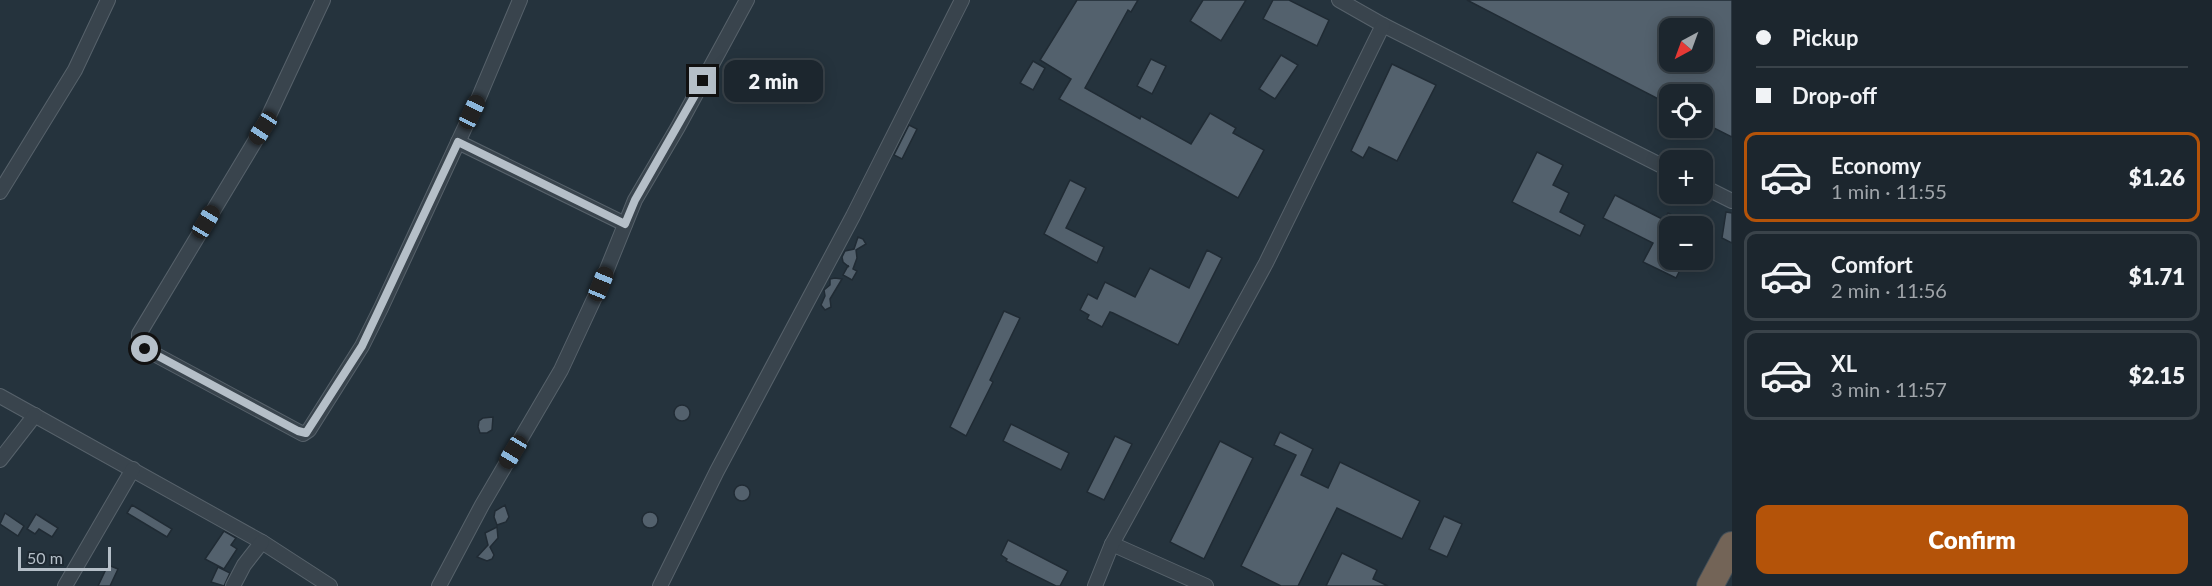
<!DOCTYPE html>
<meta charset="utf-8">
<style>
:root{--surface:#1c262e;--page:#29323a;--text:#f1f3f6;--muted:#a0a5aa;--line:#3a434a;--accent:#b45309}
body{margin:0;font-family:Lato,sans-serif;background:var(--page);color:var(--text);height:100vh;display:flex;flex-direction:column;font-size:22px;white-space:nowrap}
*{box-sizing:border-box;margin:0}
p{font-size:20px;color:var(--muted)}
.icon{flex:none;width:33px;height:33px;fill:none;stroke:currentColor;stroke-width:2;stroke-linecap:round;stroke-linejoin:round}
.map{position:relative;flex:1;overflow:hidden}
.side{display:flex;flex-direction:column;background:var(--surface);width:480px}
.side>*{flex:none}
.guide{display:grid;align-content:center;height:132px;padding:0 24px;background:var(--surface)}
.needle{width:39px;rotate:221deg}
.controls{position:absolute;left:1659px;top:18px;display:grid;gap:12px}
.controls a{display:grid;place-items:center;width:54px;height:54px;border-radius:12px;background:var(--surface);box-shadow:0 3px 15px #0003,0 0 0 2px var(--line);font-size:30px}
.scale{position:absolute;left:18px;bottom:15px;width:93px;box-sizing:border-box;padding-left:6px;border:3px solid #b5bfc8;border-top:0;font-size:16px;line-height:21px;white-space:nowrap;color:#b5bfc8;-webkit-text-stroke:4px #1e2932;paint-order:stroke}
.end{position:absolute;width:27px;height:27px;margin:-14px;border:8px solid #b5bfc8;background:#111;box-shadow:0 0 0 3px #111}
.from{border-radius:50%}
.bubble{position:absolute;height:42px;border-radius:12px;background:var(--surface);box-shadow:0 3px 15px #0003,0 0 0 2px var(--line);font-size:20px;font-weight:800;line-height:42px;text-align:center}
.car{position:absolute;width:18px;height:36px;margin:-18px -9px;border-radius:8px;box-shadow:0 0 4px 2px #0007;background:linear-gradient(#222 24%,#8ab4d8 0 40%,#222 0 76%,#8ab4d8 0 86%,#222 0)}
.guide b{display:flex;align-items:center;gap:21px;height:57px;font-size:22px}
.guide b+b{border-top:2px solid var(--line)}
.guide i{width:15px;height:15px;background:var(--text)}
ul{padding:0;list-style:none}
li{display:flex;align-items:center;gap:18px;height:90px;margin:0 12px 9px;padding:0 12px;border:3px solid var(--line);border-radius:12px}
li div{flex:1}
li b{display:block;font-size:22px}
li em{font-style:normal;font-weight:800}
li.current{border-color:var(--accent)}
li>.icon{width:54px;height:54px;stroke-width:1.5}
.primary-button{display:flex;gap:12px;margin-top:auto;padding:12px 24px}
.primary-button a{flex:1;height:69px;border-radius:12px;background:var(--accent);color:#fff;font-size:24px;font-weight:800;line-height:69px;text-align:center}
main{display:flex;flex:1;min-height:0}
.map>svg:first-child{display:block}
.building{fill:#53616d;stroke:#202b34;stroke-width:1.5;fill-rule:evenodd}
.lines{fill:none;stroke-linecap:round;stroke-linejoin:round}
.street-casing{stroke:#57626b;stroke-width:16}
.highway-casing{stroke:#444f58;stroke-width:28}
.street{stroke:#39444d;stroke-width:14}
.highway{stroke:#736457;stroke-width:26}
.route{stroke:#b5bfc8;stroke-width:8}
</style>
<main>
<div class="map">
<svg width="1732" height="586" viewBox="0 0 1732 586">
<rect width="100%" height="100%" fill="#25333d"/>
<!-- building -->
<g class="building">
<path d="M1077,0H1138L1131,12L1128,10L1085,88L1140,119L1141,116L1191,144L1210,113L1236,128L1233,133L1264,150L1238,198L1059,99L1071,79L1040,60Z"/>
<path d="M1203,0H1246L1221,41L1190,21Z"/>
<path d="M1273,0H1289L1329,20L1317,46L1263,19Z"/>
<path d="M1467,0H1732V137L1702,122V94H1670V105ZM1670,28H1702V62H1670Z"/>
<path d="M1281,55L1298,65L1275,99L1259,89Z"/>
<path d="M1151,59L1166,66L1152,94L1137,86Z"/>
<path d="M1033,61L1045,68L1033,90L1020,83Z"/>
<path d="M1392,64L1436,85L1397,161L1369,147L1363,158L1351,151Z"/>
<path d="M909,125L917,129L902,159L894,155Z"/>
<path d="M1537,152L1563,165L1553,185L1569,193L1560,212L1585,225L1580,236L1512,202Z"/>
<path d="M1070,180L1086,188L1066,228L1104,247L1097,263L1044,234Z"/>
<path d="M1615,195L1664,220L1668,213L1695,226H1670V260H1685L1676,278L1643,262L1653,243L1603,218Z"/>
<path d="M1726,212L1732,213V243L1722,238Z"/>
<path d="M858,237L863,239L866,244L856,250L857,258L853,269L857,271L852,280L843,275L848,266L849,267L843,262L842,257L845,251L854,249Z"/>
<path d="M1207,250L1222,258L1178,345L1113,313L1110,312L1102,327L1087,319L1089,315L1080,310L1088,294L1097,299L1105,282L1135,297L1150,268L1189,288Z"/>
<path d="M835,278L842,279L830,299L831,307L825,310L821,305L825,296L824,290L830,285V279Z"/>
<path d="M1004,311L1020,318L990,380L993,382L966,436L950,427Z"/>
<circle cx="682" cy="413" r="8"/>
<path d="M493,417L492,430L487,433H480L478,427L479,421L483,418Z"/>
<path d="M1011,424L1069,453L1061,470L1003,441Z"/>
<path d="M1280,432L1313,449L1301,475L1328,488L1340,462L1420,501L1402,539L1337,508L1298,586H1281L1241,566L1296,455L1274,445Z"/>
<path d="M1115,436L1132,444L1104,500L1087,492Z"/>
<path d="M1220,441L1253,458L1204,559L1170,542Z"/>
<circle cx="742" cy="493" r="8"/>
<path d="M132,505L172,529L167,537L127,513Z"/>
<path d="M505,505L509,517L506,522L497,525L494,517L495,511Z"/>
<circle cx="650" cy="520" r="8"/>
<path d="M5,513L24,526L18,536L0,524Z"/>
<path d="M36,514L58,528L52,537L39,529L35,534L27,529Z"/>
<path d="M1444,516L1462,524L1447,557L1429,549Z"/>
<path d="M497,527L498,538L490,547L494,555L492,559L487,561L477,557L488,545L485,533Z"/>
<path d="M224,531L236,538L231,545L237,549L224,569L205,559Z"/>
<path d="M1008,540L1068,571L1060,586H1056L1006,561L1007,559L1001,555Z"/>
<path d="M1342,553L1377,570L1373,579L1388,586H1326Z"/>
<path d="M108,565L118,569L110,586H98Z"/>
<path d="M218,567L230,573L224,586L211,582Z"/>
</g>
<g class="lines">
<!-- street casing -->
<g class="street-casing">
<g id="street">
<path d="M323,0L263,128L139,334V341L145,349L303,434L309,430L362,346L381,308L479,97L520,0"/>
<path d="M1339,0L1383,25L1670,170"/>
<path d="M458,142L625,224"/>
<path d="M1702,186L1732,201"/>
<path d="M0,192L75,70L108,0"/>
<path d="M0,396L262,542L330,586"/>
<path d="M0,460L35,415"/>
<path d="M1112,544L1206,586"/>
<path d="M65,586L133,469"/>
<path d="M233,586L244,565L262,542"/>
<path d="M439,586L482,505L561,370L601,284L635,200L678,127L747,0"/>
<path d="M660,586L717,471L853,216L962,0"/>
<path d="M1095,586L1112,544L1266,263L1383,25"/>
</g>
</g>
<!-- highway casing -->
<g class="highway-casing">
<path id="highway" d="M1710,586L1732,545"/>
</g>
<!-- street -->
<use href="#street" class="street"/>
<!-- highway -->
<use href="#highway" class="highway"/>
</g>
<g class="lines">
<!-- route -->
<path class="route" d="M145,349L298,431L306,433L362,346L458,142L625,224L635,200L703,81"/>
</g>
</svg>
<div class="controls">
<a><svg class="needle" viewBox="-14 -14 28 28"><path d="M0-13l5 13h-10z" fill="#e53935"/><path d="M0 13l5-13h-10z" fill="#a0a5aa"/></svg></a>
<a><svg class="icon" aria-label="locate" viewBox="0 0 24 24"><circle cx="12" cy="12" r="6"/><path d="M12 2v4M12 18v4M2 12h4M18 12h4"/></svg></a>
<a>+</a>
<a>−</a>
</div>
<div class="scale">50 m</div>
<i class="end from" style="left:145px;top:349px"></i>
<i class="end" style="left:703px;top:81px"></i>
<div class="bubble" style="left:724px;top:60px;width:99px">2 min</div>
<i class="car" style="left:472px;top:112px;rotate:25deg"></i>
<i class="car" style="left:263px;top:128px;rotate:213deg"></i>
<i class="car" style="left:206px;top:222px;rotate:31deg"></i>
<i class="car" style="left:601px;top:284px;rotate:22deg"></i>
<i class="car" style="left:513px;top:452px;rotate:211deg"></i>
</div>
<section class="side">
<div class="guide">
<b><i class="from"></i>Pickup</b>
<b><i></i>Drop-off</b>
</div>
<ul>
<li class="current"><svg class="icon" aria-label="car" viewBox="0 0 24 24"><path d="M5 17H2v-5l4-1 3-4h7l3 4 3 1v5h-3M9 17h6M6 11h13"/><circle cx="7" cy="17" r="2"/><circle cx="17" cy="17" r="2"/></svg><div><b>Economy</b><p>1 min · 11:55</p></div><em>$1.26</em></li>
<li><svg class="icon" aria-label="car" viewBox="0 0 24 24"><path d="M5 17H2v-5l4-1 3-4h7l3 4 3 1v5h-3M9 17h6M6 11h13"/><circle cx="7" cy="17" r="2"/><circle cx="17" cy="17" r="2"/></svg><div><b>Comfort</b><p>2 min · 11:56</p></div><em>$1.71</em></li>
<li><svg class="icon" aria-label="car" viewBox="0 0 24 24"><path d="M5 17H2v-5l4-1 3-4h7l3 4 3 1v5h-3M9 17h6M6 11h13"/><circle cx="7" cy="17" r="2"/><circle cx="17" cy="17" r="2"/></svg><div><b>XL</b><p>3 min · 11:57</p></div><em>$2.15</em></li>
</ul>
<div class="primary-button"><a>Confirm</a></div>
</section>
</main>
